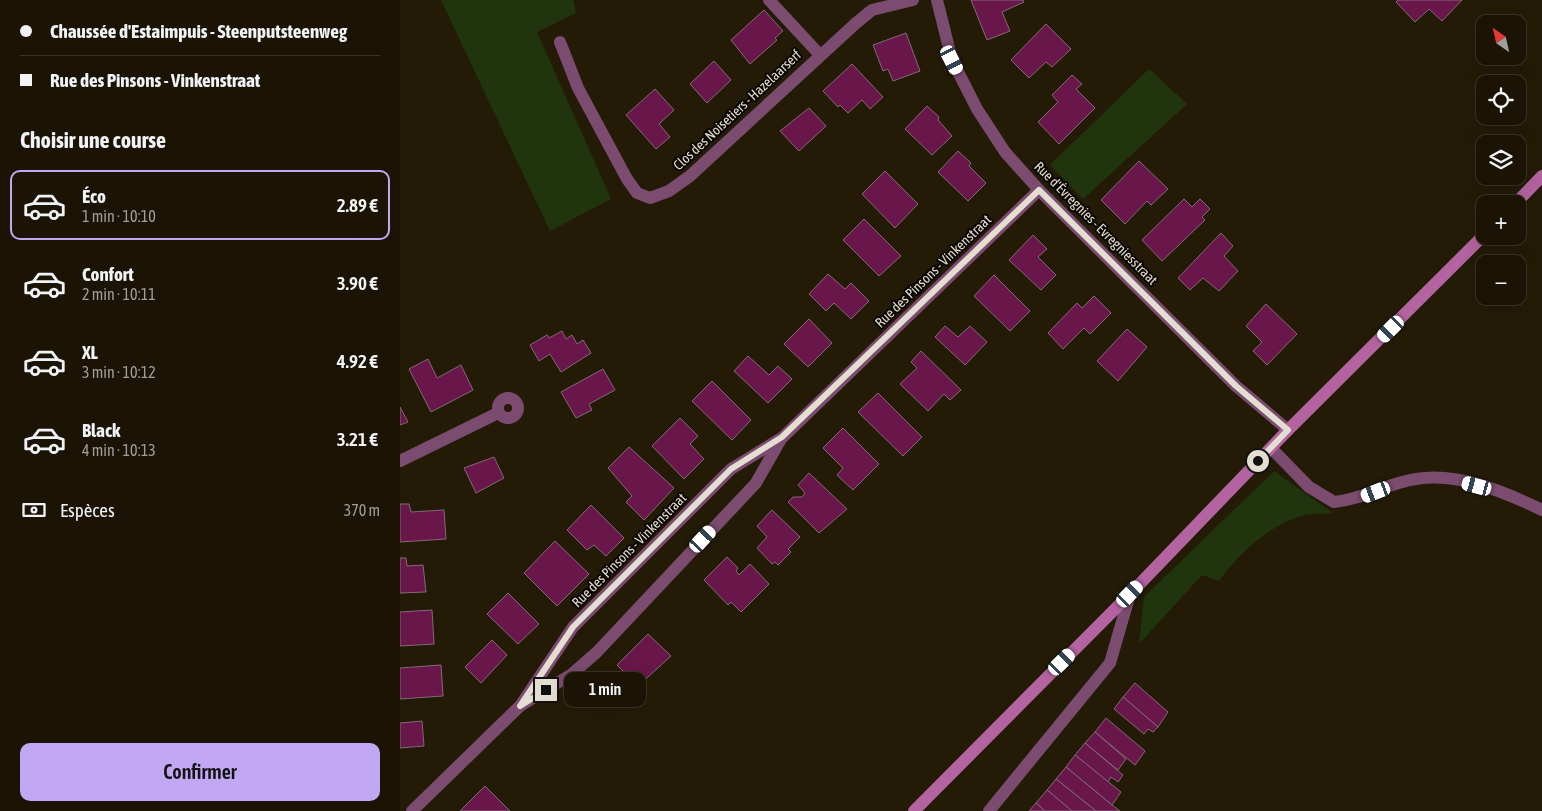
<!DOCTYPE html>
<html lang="fr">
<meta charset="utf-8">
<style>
:root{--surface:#1b1405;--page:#241d0f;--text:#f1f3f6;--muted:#a09e9a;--line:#393327;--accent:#c2a8f2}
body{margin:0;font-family:"Asap Condensed",sans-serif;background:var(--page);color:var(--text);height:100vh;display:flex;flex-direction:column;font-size:19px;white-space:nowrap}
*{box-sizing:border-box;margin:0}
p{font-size:16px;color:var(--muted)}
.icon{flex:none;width:28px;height:28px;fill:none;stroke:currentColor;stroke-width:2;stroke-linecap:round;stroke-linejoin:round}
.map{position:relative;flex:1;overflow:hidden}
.sheet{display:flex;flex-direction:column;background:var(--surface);width:400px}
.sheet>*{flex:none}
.hud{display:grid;align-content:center;height:110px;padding:0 20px;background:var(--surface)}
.needle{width:32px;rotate:326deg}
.controls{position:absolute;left:1076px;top:15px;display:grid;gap:10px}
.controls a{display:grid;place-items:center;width:50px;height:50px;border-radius:10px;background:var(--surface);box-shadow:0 5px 20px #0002,0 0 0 1px var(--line);font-size:25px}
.end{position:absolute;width:22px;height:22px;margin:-11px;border:6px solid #e4ded2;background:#111;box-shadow:0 0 0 2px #111}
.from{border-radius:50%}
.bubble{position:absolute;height:35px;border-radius:10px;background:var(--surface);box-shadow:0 5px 20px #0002,0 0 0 1px var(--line);font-size:16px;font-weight:600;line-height:35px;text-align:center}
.car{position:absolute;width:15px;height:30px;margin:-15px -8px;border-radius:6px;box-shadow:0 0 4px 1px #0007;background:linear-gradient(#fff 24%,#345 0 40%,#fff 0 76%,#345 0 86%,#fff 0)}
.hud b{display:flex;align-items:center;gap:18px;height:48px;font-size:19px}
.hud b+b{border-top:1px solid var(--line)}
.hud i{width:12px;height:12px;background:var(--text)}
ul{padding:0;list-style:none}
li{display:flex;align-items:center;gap:15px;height:70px;margin:0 10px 8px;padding:0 10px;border:2px solid transparent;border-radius:10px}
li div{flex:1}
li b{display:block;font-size:19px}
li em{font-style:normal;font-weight:600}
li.current{border-color:var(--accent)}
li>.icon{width:45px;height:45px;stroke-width:1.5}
h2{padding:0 20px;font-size:22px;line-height:60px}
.pay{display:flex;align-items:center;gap:12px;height:55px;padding:0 20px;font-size:19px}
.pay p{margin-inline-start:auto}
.button{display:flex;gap:10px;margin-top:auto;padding:10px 20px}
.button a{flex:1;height:58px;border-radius:10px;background:var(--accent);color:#111;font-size:20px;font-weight:600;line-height:58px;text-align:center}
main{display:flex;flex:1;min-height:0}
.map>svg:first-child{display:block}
.green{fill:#20350e}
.building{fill:#69164b;stroke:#826a76}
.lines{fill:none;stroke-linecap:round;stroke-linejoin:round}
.street{stroke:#7c4b70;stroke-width:12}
.secondary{stroke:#b363a0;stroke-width:12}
.route{stroke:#e4ded2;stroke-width:6}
.labels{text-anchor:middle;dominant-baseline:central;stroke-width:4;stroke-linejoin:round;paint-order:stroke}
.street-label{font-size:14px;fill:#e4ded2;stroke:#0a0702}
</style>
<main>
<section class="sheet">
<div class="hud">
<b><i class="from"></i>Chaussée d'Estaimpuis - Steenputsteenweg</b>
<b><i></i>Rue des Pinsons - Vinkenstraat</b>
</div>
<h2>Choisir une course</h2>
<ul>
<li class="current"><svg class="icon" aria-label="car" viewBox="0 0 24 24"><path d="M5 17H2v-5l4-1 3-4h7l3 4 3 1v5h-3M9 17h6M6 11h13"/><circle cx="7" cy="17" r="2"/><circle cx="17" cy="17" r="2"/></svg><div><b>Éco</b><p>1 min · 10:10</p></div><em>2.89 €</em></li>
<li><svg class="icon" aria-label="car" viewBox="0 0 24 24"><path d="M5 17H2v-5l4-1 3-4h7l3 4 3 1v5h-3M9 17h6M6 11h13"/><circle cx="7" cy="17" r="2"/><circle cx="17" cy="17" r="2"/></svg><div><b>Confort</b><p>2 min · 10:11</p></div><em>3.90 €</em></li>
<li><svg class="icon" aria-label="car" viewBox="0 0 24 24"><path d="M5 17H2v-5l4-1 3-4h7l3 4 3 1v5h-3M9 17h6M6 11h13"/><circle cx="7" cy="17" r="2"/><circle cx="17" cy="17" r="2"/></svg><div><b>XL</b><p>3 min · 10:12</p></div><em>4.92 €</em></li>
<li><svg class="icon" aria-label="car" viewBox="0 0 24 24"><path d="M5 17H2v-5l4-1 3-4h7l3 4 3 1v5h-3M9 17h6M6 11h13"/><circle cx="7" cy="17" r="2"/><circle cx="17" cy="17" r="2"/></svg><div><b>Black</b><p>4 min · 10:13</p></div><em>3.21 €</em></li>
</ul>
<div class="pay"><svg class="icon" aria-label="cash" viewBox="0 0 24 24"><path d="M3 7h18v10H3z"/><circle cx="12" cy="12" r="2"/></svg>Espèces<p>370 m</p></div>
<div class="button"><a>Confirmer</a></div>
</section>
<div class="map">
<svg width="1142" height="811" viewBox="0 0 1142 811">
<rect width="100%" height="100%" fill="#241b07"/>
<!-- green -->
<g class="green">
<path d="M41,0H173L176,13L137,32L211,199L150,231Z"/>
<path d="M749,69L787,104L683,199L650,165Z"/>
<path d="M874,471L933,513C922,514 908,513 898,517C865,529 840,553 819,581L802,575L739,644L744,597Z"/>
</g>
<!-- building -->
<g class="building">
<path d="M571,0H623L624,2L602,12L610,31L587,40Z"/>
<path d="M998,0H1062L1042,21L1029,9L1015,22L996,2Z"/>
<path d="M364,10L383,31L375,38L377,40L350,64L331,40Z"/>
<path d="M646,24L671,49L652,67L646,62L629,78L611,60Z"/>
<path d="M506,33L520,71L493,81L488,69L483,71L473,45Z"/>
<path d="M314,61L331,80L307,103L290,84Z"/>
<path d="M452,64L483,97L470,109L462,100L448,113L440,105L438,107L423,91Z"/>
<path d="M672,75L682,84L676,89L695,108L659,144L638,122L658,102L652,95Z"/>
<path d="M255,89L274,110L259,124L270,137L256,149L226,115Z"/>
<path d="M527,106L539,117L538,120L552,136L532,155L505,129Z"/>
<path d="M409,108L426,126L399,151L380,131Z"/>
<path d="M558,151L571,163L569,166L586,183L568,201L538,172Z"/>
<path d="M739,161L768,189L751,205L747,201L725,224L701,200Z"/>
<path d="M485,171L518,204L495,228L462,194Z"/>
<path d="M784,199L792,207L800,199L810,209L802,217L805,220L762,261L742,240Z"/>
<path d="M464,219L501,256L479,276L443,240Z"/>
<path d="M821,233L833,246L824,256L838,271L819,291L803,278L790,290L778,278Z"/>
<path d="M633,235L647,249L638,257L656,275L641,290L609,260Z"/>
<path d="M428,274L445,289L451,283L469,301L451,319L434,303L426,311L409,294Z"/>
<path d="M594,275L630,311L610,331L574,296Z"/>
<path d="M694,296L711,313L690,334L684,328L663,349L648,333L677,303L682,308Z"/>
<path d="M866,304L897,334L867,365L853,351L862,342L846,326Z"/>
<path d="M409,319L432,343L408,367L384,344Z"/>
<path d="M545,326L558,337L570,326L587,342L565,365L535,337Z"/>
<path d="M727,329L747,347L718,381L697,361Z"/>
<path d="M162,331L166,339L172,335L177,344L183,340L191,353L161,372L150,354L139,361L130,345L147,335L149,338Z"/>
<path d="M521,351L561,390L550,400L544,394L528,411L500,384L517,368L511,362Z"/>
<path d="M348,356L369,375L378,366L392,379L368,403L334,371Z"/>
<path d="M28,359L37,378L61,365L73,390L31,412L9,369Z"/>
<path d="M203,369L215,390L189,404L192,410L176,418L161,392Z"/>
<path d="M312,381L351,420L332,440L292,401Z"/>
<path d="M478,393L522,437L503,456L458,412Z"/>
<path d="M0,407L8,422L0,425Z"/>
<path d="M280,418L298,436L290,444L304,459L284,479L252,446Z"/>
<path d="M443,428L479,464L453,490L437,475L443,468L423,448Z"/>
<path d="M229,447L274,488L244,520L226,502L232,496L208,468Z"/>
<path d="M94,457L104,478L76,493L64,468Z"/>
<path d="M409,473L447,509L419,533L388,502L393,497H402L405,493L398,485Z"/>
<path d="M0,504H9L11,512L44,510L46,539L0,542Z"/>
<path d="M191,505L224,538L206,556L194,545L187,550L167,530Z"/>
<path d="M372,510L400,537L388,549L391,552L378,565L375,562L372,564L357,548L367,537L357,526Z"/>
<path d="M155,541L189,574L157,606L124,573Z"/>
<path d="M327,557L338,568L336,571L339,575L350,564L369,584L341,612L331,602L328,605L304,580Z"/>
<path d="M0,558H6L7,566L23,565L26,592L0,593Z"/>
<path d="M108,593L139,624L118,644L87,614Z"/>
<path d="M32,610L34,644L0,646V612Z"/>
<path d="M248,634L271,656L238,686L217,665Z"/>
<path d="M92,640L107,655L81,683L65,667Z"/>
<path d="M41,665L43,696L0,699V668Z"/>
<path d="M735,683L768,712L758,727L723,697Z"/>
<path d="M723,697L758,727L753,732L748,729L744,734L714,709Z"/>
<path d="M706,718L745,751L735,765L695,732Z"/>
<path d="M22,721L24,746L0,748V723Z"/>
<path d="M695,732L726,759L718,770L685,743Z"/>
<path d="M685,743L723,775L718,782L711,777L708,782L675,755Z"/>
<path d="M675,755L721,792L712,805L666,767Z"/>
<path d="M666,767L712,805L720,811H696L656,779Z"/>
<path d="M656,779L696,811H672L647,790Z"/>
<path d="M85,786L110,811H60Z"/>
<path d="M647,790L672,811H645L636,803Z"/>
<path d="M636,803L645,811H629Z"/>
</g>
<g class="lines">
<!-- street -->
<g class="street">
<path d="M369,0L420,55"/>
<path d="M537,0L552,60L577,109L605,152L639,190L836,386L888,430"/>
<path d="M160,42L178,88L227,179L237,193L250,198L269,191L290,176L455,24L472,10L513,0"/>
<circle cx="108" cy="408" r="10"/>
<path d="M871,448L909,487L934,502C965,499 987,483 1016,479C1058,472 1105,492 1142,510"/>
<path d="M0,461L98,413"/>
<path d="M120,706L173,627L331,469L383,437L639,190"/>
<path d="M12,811L120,706L172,674L197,652L356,483L381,439"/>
<path d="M589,811L710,663L730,594"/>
</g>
<!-- secondary -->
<g class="secondary">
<path d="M1115,204L1142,176"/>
<path d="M514,811L730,594L888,430L1085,234"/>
</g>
</g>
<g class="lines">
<!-- route -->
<path class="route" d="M146,690L120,706L173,627L331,469L382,437L639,190L836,386L888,430L858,461"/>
</g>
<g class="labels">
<!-- street labels -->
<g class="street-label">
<text transform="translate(337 110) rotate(-43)">Clos des Noisetiers - Hazelaarserf</text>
<text transform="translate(696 223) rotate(45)">Rue d'Évregnies - Evregniesstraat</text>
<text transform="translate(533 271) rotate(-44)">Rue des Pinsons - Vinkenstraat</text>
<text transform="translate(229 550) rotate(-45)">Rue des Pinsons - Vinkenstraat</text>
</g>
</g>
</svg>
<div class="controls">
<a><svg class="needle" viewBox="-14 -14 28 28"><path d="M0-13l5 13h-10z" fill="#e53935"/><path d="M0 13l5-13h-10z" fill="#a09e9a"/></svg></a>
<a><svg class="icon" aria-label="locate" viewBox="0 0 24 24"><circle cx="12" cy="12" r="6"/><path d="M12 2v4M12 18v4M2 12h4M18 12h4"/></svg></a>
<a><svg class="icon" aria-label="layers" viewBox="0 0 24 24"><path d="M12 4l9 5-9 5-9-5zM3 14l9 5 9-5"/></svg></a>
<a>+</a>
<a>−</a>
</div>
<i class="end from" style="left:858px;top:461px"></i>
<i class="end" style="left:146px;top:690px"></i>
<div class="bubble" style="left:164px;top:672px;width:82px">1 min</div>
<i class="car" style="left:552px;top:60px;rotate:153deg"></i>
<i class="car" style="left:991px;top:329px;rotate:225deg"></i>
<i class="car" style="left:1077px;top:486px;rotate:285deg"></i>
<i class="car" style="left:976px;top:492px;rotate:249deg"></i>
<i class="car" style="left:303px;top:539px;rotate:43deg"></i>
<i class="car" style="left:730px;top:594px;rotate:44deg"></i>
<i class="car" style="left:662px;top:662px;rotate:45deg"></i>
</div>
</main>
